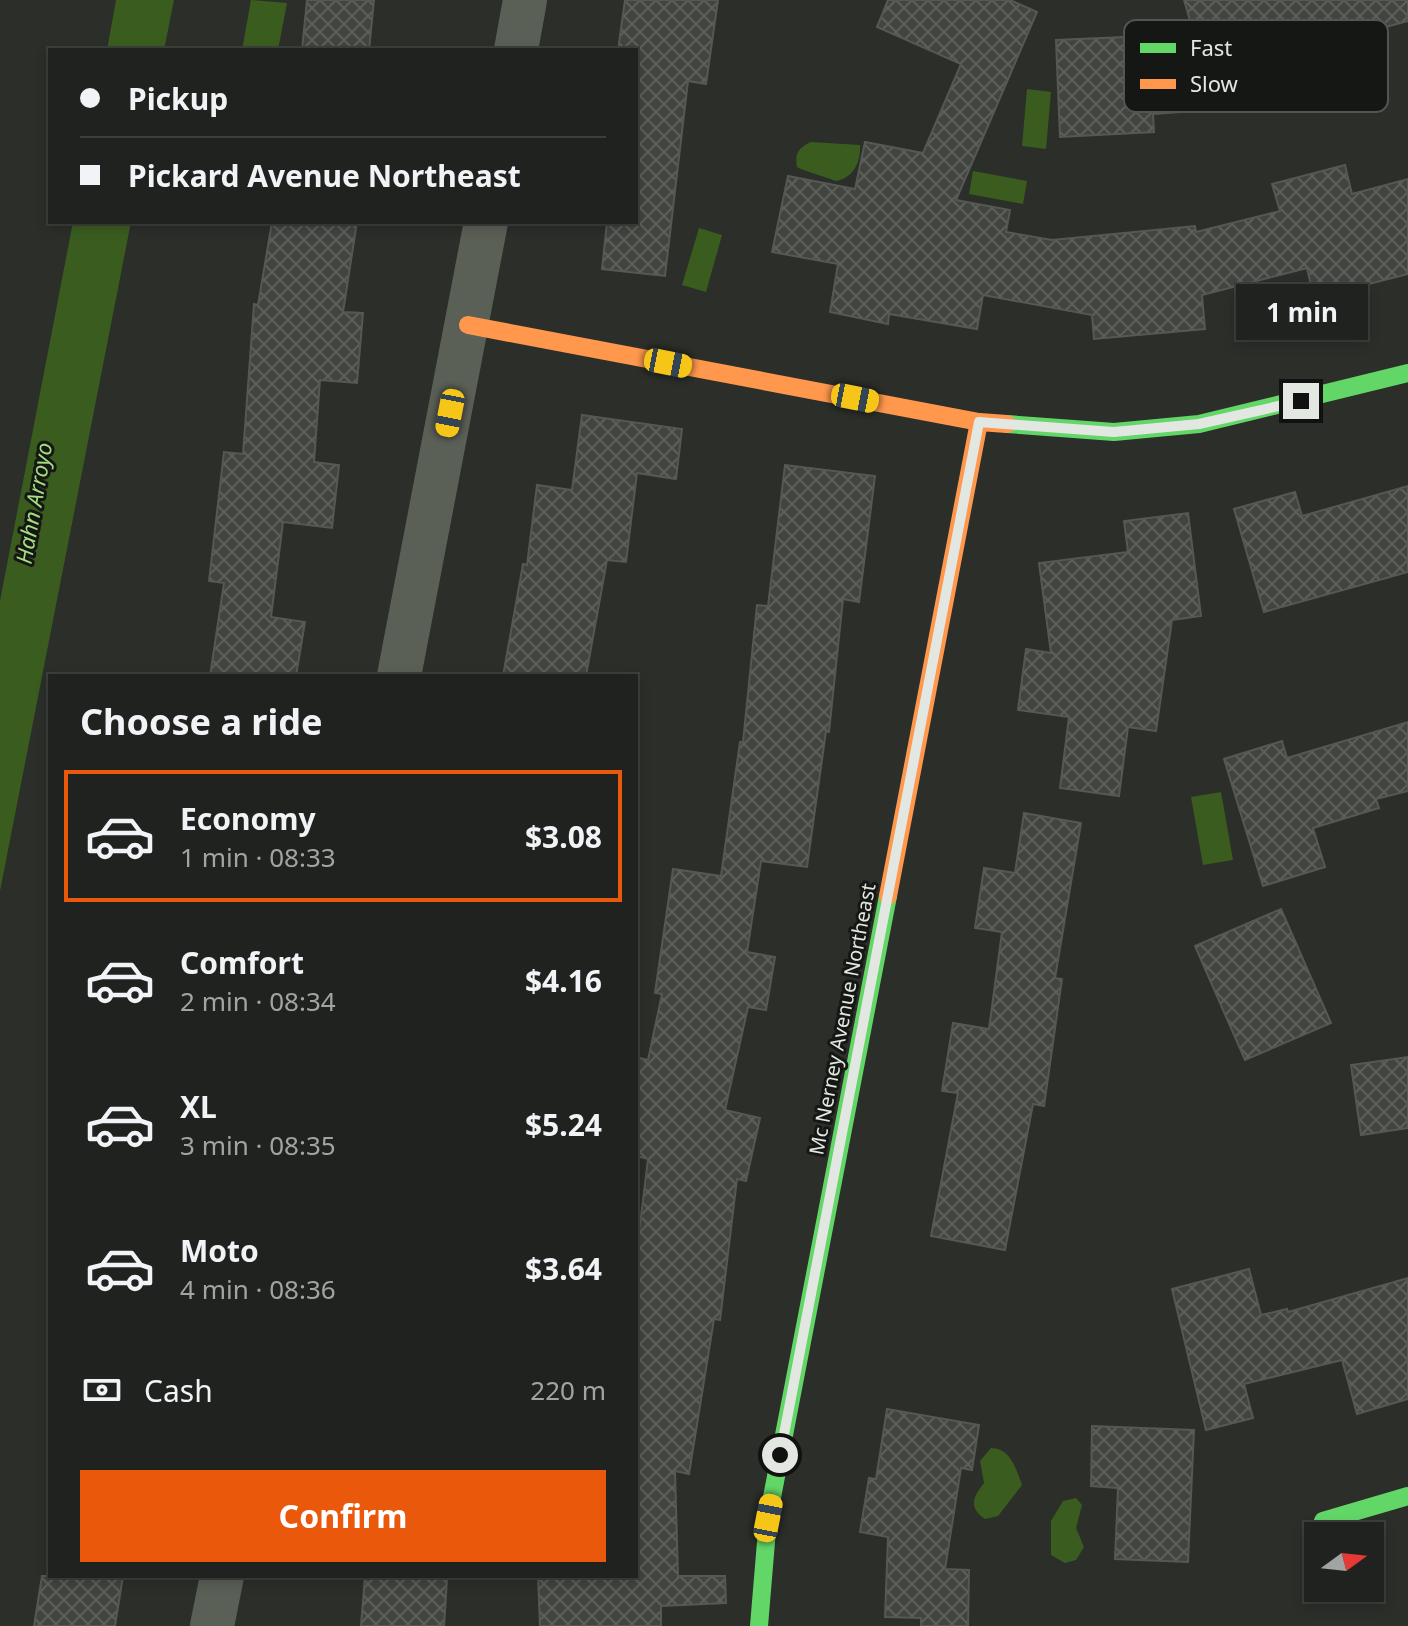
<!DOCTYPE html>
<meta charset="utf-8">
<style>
:root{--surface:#20221f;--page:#282a28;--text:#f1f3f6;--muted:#a2a4a4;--line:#3d3f3d;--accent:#ea580c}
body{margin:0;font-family:"Noto Sans",sans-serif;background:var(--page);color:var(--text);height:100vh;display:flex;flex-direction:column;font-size:30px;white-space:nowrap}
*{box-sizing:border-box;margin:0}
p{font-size:26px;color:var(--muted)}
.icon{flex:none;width:44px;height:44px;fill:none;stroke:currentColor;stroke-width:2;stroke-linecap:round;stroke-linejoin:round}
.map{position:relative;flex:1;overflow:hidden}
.panel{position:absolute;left:48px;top:674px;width:590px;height:904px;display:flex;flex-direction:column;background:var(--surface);border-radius:0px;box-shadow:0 4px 12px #0003,0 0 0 2px var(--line)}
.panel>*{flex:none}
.guide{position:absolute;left:48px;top:48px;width:590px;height:176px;border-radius:0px;box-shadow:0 4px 12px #0003,0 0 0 2px var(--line);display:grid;align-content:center;height:176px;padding:0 32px;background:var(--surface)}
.needle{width:52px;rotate:75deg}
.controls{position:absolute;left:1304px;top:1522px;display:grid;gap:16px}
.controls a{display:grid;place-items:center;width:80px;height:80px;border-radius:0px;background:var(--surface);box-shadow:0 4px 12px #0003,0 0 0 2px var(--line);font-size:40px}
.end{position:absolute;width:36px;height:36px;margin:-18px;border:10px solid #e3e7e1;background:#111;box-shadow:0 0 0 4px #111}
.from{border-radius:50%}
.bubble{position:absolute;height:56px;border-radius:0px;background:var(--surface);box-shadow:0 4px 12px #0003,0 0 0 2px var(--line);font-size:26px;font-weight:700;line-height:56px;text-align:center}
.car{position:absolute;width:24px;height:48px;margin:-24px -12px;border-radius:10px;box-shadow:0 0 6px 2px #0007;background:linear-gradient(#f5c518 24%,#345 0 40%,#f5c518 0 76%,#345 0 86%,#f5c518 0)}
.guide b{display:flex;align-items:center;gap:28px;height:76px;font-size:30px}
.guide b+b{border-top:2px solid var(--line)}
.guide i{width:20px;height:20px;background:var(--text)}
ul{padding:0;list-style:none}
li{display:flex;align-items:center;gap:24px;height:132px;margin:0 16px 12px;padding:0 16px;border:4px solid transparent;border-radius:0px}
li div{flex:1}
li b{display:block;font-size:30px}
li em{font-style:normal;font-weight:700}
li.current{border-color:var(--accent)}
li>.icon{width:72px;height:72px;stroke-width:1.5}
h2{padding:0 32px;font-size:36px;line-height:96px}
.pay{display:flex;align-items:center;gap:20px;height:88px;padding:0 32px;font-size:30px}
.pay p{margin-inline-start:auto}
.cta{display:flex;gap:16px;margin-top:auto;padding:16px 32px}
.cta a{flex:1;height:92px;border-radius:0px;background:var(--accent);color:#fff;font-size:32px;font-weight:700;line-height:92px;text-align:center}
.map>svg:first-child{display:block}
.water{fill:#3a5d1f}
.building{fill:url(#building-cross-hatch);stroke:#555854;stroke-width:2}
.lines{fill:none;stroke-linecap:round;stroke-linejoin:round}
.street{stroke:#5b6057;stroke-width:44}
.fast{stroke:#63d668;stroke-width:18}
.slow{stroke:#ff974d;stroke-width:18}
.route{stroke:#e3e7e1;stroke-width:10}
.labels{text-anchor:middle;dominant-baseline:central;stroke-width:6;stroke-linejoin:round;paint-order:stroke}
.street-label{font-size:20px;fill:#e3e7e1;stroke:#141713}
.water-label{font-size:22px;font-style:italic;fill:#a5de80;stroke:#141713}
.key{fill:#141713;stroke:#525551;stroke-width:2}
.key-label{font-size:22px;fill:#e3e7e1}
</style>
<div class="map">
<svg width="1408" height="1626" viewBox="0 0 1408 1626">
<defs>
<pattern id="building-cross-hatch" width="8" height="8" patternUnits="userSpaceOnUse" patternTransform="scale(2)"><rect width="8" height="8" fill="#424440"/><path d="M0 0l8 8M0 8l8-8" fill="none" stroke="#5d5f5b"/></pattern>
</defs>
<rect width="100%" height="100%" fill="#2b2e29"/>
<!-- water -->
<g class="water">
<path d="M116,0H174L164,50H107Z"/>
<path d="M251,0L287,3L278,50H242Z"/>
<path d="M1027,89L1051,92L1046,149L1022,146Z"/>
<path d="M811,142L860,145C861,161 854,178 836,181C829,178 801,170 797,167C795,153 798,148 811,142Z"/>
<path d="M973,171L1027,181L1023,204L969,194Z"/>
<path d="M73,222H131L0,891V601Z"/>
<path d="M699,228L722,235L706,292L682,285Z"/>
<path d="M1221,792L1233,860L1203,865L1191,797Z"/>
<path d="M991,1448C1010,1448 1016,1468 1022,1485L998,1516L985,1519C968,1507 973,1497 984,1483L980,1461Z"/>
<path d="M1076,1498L1082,1505L1076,1528L1084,1547L1076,1560L1065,1563L1051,1555V1521L1063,1501Z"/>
</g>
<!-- building -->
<g class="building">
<path d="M307,0H374L369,50H302Z"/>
<path d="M625,0H718L706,84L688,81L665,276L602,269L607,222H636V50H618Z"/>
<path d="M888,0H1010L1037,12L956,200L1010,210L1006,232L1052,240L1195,226L1196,232L1280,211L1272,184L1345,165L1352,194L1408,179V274L1314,298L1307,268L1202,295L1205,329L1094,339L1092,315L983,295L977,329L889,314L888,324L830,312L838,264L772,252L788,176L855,189L865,142L923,153L961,64L877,27Z"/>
<path d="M1184,0H1408V21L1353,36L1350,23L1178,72L1180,112L1153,114L1154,132L1060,137L1056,40L1194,34Z"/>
<path d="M272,222H357L343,312L363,313L357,383L320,380L314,462L339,465L332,528L283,522L271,617L305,622L296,676H210L224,583L209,581L224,452L243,454L254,304L258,305Z"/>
<path d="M582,415L682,429L676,479L637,473L626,562L607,560L586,676H503L523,564L527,565L537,485L572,490Z"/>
<path d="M785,465L875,476L859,602L843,599L829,732L826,731L807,867L761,861L747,952L775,957L766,1010L748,1007L725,1110L760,1118L746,1181L737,1179L720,1320L714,1319L689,1474L675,1471L678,1576H725L726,1603L661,1606V1626H540L538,1576H636V1257L648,1159L636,1156V1057L648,1060L662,994L655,993L673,869L721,876L740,742H743L757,605L768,606Z"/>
<path d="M1408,486V572L1264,612L1234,509L1295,492L1302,516Z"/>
<path d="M1188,513L1201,616L1172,620L1156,731L1128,727L1119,796L1060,788L1069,717L1018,710L1026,649L1051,653L1039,563L1128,552L1124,521Z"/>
<path d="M1408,722V791L1376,799L1379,808L1313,828L1325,867L1263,886L1224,759L1282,741L1287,758Z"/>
<path d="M1024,813L1081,823L1055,978L1062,979L1044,1106L1033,1104L1005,1250L931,1236L958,1093L942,1091L953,1023L989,1029L1002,932L975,928L984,868L1015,873Z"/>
<path d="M1281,909L1331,1023L1245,1060L1195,946Z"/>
<path d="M1408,1057V1128L1361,1135L1351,1065Z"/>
<path d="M1249,1269L1261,1315L1287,1309L1288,1312L1408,1278V1399L1357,1414L1342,1360L1244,1384L1253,1418L1206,1430L1172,1289Z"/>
<path d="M887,1409L979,1425L972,1470L961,1468L945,1569L969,1570L968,1626H921V1618L885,1617L888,1537L860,1532L869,1478L876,1479Z"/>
<path d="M1092,1426L1194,1430L1188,1562L1115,1559L1118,1488L1091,1486Z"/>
<path d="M42,1576H123L115,1626H34Z"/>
<path d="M365,1576L447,1579L444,1626H361Z"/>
</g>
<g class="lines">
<!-- street -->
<g class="street">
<path d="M516,50L525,0"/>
<path d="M399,676L486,222"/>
<path d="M212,1626L222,1576"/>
</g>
<!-- fast -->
<g class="fast">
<path d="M1007,424L1114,432L1199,424L1408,373"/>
<path d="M1323,1521L1408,1496"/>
<path d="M759,1626L768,1518L888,896"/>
</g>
<!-- slow -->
<g class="slow">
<path d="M468,325L979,422L1007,424"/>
<path d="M888,896L979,422"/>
</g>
</g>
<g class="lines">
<!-- route -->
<path class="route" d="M780,1455L979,422L1114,432L1199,424L1301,401"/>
</g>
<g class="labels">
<!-- street labels -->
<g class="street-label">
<text transform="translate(842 1019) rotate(-79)">Mc Nerney Avenue Northeast</text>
</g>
<!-- water labels -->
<g class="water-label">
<text transform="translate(33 503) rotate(-80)">Hahn Arroyo</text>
</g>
</g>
<!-- legend -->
<rect x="1124" y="20" width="264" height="92" rx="12" class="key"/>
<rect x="1140" y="43" width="36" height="10" fill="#63d668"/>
<rect x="1140" y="79" width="36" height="10" fill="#ff974d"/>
<g class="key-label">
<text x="1190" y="56">Fast</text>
<text x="1190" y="92">Slow</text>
</g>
</svg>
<div class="controls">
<a><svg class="needle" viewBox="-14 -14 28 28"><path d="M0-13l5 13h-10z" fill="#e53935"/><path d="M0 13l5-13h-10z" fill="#a2a4a4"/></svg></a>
</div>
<i class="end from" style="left:780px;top:1455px"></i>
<i class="end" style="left:1301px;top:401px"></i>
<div class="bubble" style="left:1236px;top:284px;width:132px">1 min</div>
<i class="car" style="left:668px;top:363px;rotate:101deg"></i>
<i class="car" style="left:855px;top:398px;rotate:101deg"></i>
<i class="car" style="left:450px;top:413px;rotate:191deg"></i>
<i class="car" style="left:768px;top:1518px;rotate:11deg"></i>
<div class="guide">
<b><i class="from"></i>Pickup</b>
<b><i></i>Pickard Avenue Northeast</b>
</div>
<section class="panel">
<h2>Choose a ride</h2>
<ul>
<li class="current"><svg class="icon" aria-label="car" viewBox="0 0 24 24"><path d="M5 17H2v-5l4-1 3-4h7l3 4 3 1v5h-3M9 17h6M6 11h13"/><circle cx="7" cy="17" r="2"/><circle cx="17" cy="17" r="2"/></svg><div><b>Economy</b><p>1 min · 08:33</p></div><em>$3.08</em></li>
<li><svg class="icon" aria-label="car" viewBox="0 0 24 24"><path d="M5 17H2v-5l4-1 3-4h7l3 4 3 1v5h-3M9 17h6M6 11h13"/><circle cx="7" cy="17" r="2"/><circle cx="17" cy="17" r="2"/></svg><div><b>Comfort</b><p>2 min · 08:34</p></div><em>$4.16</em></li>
<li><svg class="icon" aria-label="car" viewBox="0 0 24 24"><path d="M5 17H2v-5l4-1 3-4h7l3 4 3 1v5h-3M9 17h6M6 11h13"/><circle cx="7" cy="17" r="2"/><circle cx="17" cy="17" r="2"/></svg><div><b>XL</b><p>3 min · 08:35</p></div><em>$5.24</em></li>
<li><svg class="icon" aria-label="car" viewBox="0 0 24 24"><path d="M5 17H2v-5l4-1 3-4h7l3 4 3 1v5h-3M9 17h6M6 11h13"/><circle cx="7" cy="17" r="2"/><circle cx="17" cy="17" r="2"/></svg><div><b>Moto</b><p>4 min · 08:36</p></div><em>$3.64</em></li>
</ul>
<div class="pay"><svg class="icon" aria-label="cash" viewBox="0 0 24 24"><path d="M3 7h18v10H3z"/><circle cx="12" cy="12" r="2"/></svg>Cash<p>220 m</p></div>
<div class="cta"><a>Confirm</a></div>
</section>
</div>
